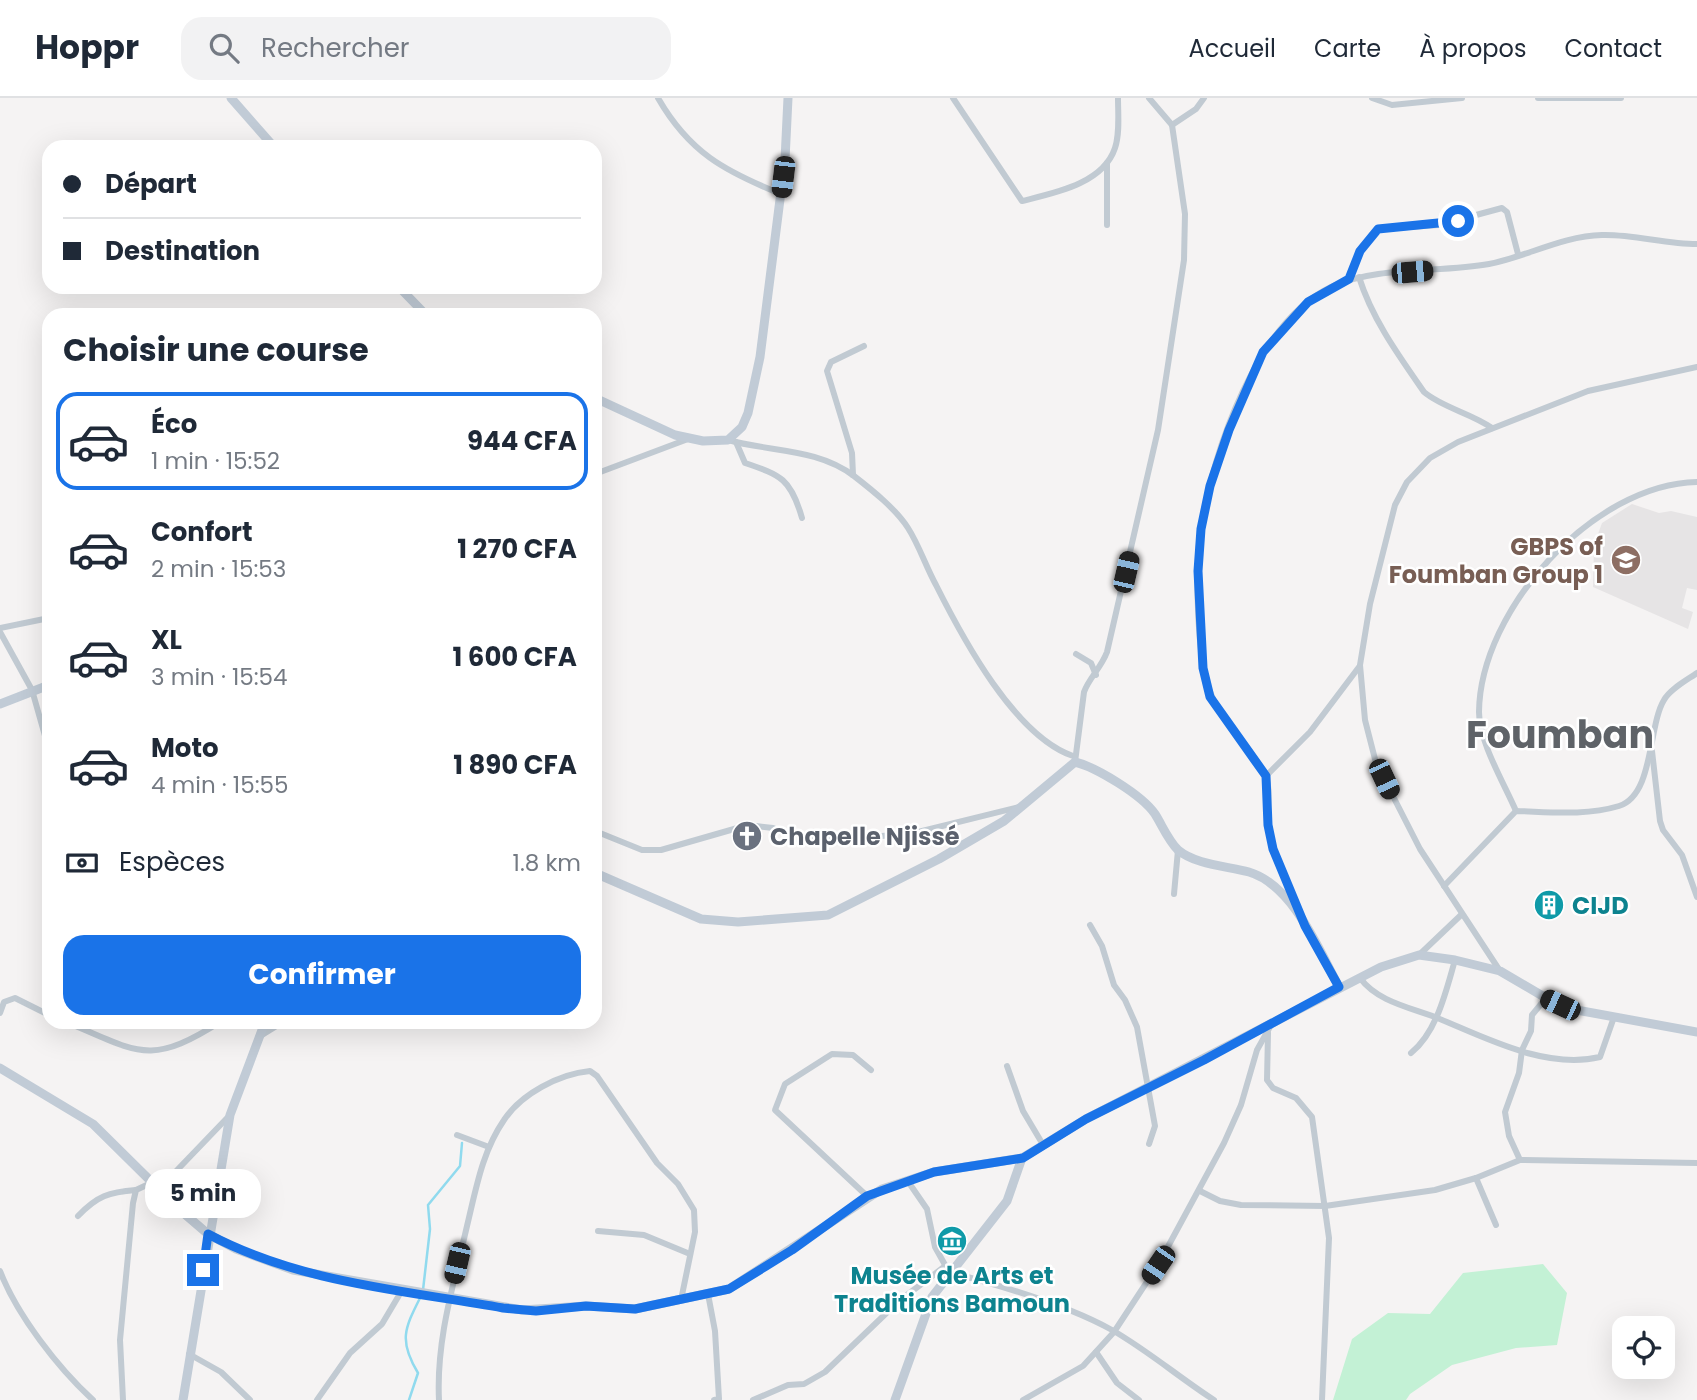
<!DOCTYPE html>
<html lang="fr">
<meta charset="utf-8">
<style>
:root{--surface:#fff;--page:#f2f2f3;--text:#1f2937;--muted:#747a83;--line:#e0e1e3;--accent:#1a73e8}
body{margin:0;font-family:Poppins,sans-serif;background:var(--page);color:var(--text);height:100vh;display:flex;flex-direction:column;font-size:26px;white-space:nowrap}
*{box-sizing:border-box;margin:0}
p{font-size:23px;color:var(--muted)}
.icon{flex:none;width:38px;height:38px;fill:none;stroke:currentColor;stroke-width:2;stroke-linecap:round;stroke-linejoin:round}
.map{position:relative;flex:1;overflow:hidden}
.details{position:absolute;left:42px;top:210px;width:560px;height:721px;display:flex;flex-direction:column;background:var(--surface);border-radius:21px;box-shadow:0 7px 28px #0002}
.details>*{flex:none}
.top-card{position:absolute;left:42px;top:42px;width:560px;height:154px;border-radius:21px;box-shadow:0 7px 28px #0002;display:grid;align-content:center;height:154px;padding:0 21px;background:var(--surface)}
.buttons{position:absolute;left:1612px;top:1218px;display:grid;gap:14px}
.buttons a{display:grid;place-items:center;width:63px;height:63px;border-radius:14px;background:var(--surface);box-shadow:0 7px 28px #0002;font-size:35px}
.end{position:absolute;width:32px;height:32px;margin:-16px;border:9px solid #1a73e8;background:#fff;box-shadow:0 0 0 4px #fff}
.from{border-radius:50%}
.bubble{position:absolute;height:49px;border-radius:21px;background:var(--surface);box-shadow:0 7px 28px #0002;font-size:23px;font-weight:700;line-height:49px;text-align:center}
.car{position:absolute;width:21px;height:42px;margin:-21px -10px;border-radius:9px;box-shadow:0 0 5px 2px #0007;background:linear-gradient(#222 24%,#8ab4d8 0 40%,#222 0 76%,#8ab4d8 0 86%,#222 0)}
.top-card b{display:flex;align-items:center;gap:24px;height:66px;font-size:26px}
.top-card b+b{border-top:2px solid var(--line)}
.top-card i{width:18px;height:18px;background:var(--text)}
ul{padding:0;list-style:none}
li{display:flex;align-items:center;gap:21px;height:98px;margin:0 14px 10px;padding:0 7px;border:4px solid transparent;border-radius:21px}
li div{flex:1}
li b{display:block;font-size:26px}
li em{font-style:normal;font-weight:700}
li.active{border-color:var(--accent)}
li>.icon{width:63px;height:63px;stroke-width:1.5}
h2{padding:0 21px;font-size:32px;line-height:84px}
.pay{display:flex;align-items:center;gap:18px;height:77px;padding:0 21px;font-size:26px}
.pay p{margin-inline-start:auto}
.primary-button{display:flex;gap:14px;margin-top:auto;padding:14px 21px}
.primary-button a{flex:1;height:80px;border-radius:21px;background:var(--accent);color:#fff;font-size:28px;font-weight:700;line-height:80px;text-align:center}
header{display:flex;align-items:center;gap:42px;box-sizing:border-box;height:98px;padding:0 35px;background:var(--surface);border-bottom:2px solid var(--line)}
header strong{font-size:33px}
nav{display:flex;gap:38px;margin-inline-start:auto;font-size:24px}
.search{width:490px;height:63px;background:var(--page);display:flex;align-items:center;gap:18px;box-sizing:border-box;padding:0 24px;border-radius:21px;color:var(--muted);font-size:26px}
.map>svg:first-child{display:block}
.education{fill:#e6e4e5}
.green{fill:#c3f1d5}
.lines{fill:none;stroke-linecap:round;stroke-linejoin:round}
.stream{stroke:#90daee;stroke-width:2.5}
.street{stroke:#c1cad2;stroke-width:6}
.secondary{stroke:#c1cbd6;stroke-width:9}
.route{stroke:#1a73e8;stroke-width:9}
.labels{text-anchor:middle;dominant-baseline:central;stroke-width:5;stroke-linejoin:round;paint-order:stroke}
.education-label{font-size:24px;font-weight:bold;fill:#785e54;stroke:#fff;text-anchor:end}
.worship-label{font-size:24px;font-weight:bold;fill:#5b616d;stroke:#fff;text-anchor:start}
.culture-label{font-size:24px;font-weight:bold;fill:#0d838f;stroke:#fff;text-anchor:start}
.town-label{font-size:38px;font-weight:bold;fill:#5f6368;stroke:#fff}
</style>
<header>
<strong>Hoppr</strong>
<div class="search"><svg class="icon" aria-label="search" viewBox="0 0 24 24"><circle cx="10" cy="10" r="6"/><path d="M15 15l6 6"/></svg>Rechercher</div>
<nav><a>Accueil</a><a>Carte</a><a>À propos</a><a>Contact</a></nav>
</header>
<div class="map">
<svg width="1697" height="1302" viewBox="0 0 1697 1302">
<rect width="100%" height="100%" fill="#f5f3f3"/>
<!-- education -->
<path class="education" d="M1632,406L1659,415L1671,413L1697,419V492L1687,490L1682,510L1693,514L1688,531L1593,489L1594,447L1602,425Z"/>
<!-- green -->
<path class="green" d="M1543,1166L1567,1195L1557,1247L1516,1250L1452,1267L1410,1296L1406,1302H1333L1352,1241L1388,1215L1430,1216L1463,1175Z"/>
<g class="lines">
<!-- stream -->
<g class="stream">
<path d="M423,1192L430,1131L428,1107L460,1068L462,1045"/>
<path d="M409,1302L418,1275C398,1242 405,1230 421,1198"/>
</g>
<!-- street -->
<g class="street">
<path d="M658,0C689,54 724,73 781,96"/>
<path d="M953,0L1022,103C1054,95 1103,86 1115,50C1120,35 1118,16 1118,0"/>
<path d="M1149,0L1172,27L1196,11L1204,0"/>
<path d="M1372,0L1392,7L1462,0"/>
<path d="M1538,0H1621"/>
<path d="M1107,65V127"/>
<path d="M1359,179C1372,221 1399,258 1424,294C1443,310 1471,315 1492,330"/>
<path d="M1349,181L1360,153L1378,131L1439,127L1502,110L1507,114L1518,156"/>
<path d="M728,342C770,354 817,350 854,378C872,392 896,411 908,430C919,447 926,469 936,487C963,541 1015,638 1073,658"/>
<path d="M736,344L745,365C781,377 791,381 802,420"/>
<path d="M595,376L688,341"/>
<path d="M853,377L852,355L827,273L831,264L864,248"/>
<path d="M0,530L49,520"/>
<path d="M0,534L32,592L49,652"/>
<path d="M1076,556L1091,565L1096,577"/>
<path d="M1652,653L1660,723L1663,732L1682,757L1697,799"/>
<path d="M1075,664L1084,594C1089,580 1101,570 1107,554L1158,332L1184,162L1185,116L1172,27"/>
<path d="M1266,678L1310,634L1359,569"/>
<path d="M1516,713C1504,685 1479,644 1479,614C1480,512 1593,386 1697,384"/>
<path d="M595,733L642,752H661L748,727L773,730L804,744L835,737L871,739L914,735L1019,709"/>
<path d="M1444,788L1516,713C1550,714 1586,718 1619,708C1654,697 1648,628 1664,602C1670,591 1687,582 1697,575"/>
<path d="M1174,796L1178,752"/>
<path d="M1297,809C1286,783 1272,757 1268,729C1266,714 1272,690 1265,677C1244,637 1213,620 1204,573C1197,534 1195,468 1201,429C1213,353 1257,224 1331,189C1376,168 1440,175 1489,166C1526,159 1562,138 1602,137C1633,136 1665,146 1697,146"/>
<path d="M1090,827L1102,848L1114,887L1125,902L1137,929L1155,1028L1149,1046"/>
<path d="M1419,857L1461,817"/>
<path d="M1500,873L1420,751L1376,665L1365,622L1360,567L1370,506L1395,407L1407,384L1430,360L1458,344L1588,293L1697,269"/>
<path d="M1360,880C1377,903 1408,909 1435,919C1484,939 1545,972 1600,959L1614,919"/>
<path d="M0,915L4,904L15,900L49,917"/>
<path d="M66,924C137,953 148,970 220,924"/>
<path d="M1268,935L1267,982L1273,990L1296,1000L1312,1019L1329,1140L1322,1302"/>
<path d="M262,937L283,924"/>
<path d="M1411,955C1437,934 1446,893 1455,862"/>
<path d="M1007,968L1023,1013L1042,1045"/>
<path d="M457,1037L489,1049"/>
<path d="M1520,1062L1509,1038L1505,1014L1519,975L1522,952L1531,933L1532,917L1546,900"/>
<path d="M1476,1080L1496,1127"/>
<path d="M907,1082L927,1111L935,1149L949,1174C999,1187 1067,1207 1112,1232C1147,1252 1180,1280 1214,1302"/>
<path d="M158,1092L229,1018"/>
<path d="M1200,1093L1220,1103L1241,1107L1325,1108L1435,1092L1476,1080L1520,1062L1697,1065"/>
<path d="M867,1098L775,1012L785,986L832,956L853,957L871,972"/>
<path d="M78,1118C97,1098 109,1094 136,1092"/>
<path d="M598,1133L644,1137L690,1156"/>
<path d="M0,1173C17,1217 58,1270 93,1302"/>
<path d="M708,1196L715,1233L719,1301L714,1302"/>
<path d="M1096,1254L1117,1285L1139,1302"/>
<path d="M189,1256L221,1274L250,1302"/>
<path d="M123,1302L120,1242L133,1105L136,1092L151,1085"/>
<path d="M317,1302L350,1255L382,1226L401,1194"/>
<path d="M439,1302C436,1242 454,1185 467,1128C476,1091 482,1054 504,1022C521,996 559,976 590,973L597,978L657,1065L678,1086L694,1112L695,1134L681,1202"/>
<path d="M753,1302L788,1287L804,1286L825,1274L899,1203L944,1169"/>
<path d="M1023,1302L1083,1268L1114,1234L1158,1167L1224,1045L1241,1007L1257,952L1271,927"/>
</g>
<!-- secondary -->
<g class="secondary">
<path d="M231,0L274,49"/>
<path d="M399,189L426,217"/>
<path d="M595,300L675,337L703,343L728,342L742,329L748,315L760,259L785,62L788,0"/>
<path d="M0,606L49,587"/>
<path d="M595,775L701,821L738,824L828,817L939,761L1004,723L1075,664C1096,669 1142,697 1155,716C1162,727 1168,742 1178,752C1196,767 1227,768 1249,774C1293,787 1319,852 1339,889"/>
<path d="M0,970L93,1026L180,1112L208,1136L236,1151L293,1172L522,1212L586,1208L635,1211L729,1191L882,1091L934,1074L1022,1060"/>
<path d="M183,1302L230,1017L265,924"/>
<path d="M895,1302L932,1199L1007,1103L1022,1060L1086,1021L1381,869L1419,857L1455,862L1500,873L1546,900L1571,911L1697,934"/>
</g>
</g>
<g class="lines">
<!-- route -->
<path class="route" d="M203,1172L208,1136C300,1185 402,1192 503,1210L536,1213L586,1208L635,1211L729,1191L792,1152L867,1098L934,1074L1023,1060L1086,1021L1204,962L1339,889L1305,828L1273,751L1268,727L1266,678L1210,599L1203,570L1198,473L1201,431L1210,388L1229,332L1263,254L1308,204L1349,181L1360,153L1378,131L1458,123"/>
</g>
<!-- icons -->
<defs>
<g id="school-disc" transform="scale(1.575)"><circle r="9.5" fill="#8d6e63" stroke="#fff"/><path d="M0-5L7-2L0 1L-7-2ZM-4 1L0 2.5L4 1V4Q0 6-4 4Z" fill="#fff"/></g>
<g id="church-disc" transform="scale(1.575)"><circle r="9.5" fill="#6b7280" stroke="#fff"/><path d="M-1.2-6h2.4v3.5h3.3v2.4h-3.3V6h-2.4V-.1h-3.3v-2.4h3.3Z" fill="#fff"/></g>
<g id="building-disc" transform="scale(1.575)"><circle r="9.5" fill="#0f9aa8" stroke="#fff"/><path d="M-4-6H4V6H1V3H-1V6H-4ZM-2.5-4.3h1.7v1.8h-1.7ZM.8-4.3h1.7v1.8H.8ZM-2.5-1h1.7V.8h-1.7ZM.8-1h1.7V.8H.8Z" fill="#fff"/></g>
<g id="museum-disc" transform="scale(1.575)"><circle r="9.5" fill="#0f9aa8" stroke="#fff"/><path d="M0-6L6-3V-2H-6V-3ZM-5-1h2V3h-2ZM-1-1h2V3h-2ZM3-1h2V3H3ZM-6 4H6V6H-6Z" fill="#fff"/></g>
</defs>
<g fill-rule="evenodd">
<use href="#school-disc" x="1626" y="462"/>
<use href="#church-disc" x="747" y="738"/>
<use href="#building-disc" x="1549" y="807"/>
<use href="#museum-disc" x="952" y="1143"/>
</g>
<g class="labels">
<!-- education labels -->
<g class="education-label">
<text x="1603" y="448">GBPS of<tspan x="1603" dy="28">Foumban Group 1</tspan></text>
</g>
<!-- worship labels -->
<g class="worship-label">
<text x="770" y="738">Chapelle Njissé</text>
</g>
<!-- culture labels -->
<g class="culture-label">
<text x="1572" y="807">CIJD</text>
<text x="952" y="1177" text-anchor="middle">Musée de Arts et<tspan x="952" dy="28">Traditions Bamoun</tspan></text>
</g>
<!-- town labels -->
<g class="town-label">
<text x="1560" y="636">Foumban</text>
</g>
</g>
</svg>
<div class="buttons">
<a><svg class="icon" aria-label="locate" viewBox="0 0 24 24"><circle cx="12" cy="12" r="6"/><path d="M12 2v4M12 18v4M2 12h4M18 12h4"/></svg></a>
</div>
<i class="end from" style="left:1458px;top:123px"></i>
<i class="end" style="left:203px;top:1172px"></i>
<div class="bubble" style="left:145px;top:1071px;width:116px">5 min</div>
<i class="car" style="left:783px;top:79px;rotate:187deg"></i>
<i class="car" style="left:1412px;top:174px;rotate:85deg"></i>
<i class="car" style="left:1126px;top:474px;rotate:13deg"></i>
<i class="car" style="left:1384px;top:681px;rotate:155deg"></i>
<i class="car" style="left:1560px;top:907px;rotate:295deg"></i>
<i class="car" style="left:457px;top:1165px;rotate:193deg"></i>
<i class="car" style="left:1158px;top:1167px;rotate:214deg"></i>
<div class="top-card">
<b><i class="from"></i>Départ</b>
<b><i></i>Destination</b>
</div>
<section class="details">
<h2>Choisir une course</h2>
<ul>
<li class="active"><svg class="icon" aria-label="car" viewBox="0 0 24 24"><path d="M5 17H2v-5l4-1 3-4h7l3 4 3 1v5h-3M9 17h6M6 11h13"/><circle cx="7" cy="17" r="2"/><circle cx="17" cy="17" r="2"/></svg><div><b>Éco</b><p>1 min · 15:52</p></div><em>944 CFA</em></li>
<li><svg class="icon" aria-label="car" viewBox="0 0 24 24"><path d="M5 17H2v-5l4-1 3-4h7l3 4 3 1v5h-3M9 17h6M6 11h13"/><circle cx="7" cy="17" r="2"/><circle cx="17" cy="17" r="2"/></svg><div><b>Confort</b><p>2 min · 15:53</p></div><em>1 270 CFA</em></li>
<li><svg class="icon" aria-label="car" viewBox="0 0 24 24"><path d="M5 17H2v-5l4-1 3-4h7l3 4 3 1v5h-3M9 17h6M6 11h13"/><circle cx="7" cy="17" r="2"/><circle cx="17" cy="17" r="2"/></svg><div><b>XL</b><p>3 min · 15:54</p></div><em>1 600 CFA</em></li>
<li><svg class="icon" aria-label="car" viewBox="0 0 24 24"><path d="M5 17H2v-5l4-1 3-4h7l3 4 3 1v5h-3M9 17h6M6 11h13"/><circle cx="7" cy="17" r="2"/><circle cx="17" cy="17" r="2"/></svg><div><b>Moto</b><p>4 min · 15:55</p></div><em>1 890 CFA</em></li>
</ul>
<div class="pay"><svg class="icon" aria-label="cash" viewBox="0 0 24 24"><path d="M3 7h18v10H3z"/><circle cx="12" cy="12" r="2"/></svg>Espèces<p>1.8 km</p></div>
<div class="primary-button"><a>Confirmer</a></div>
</section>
</div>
